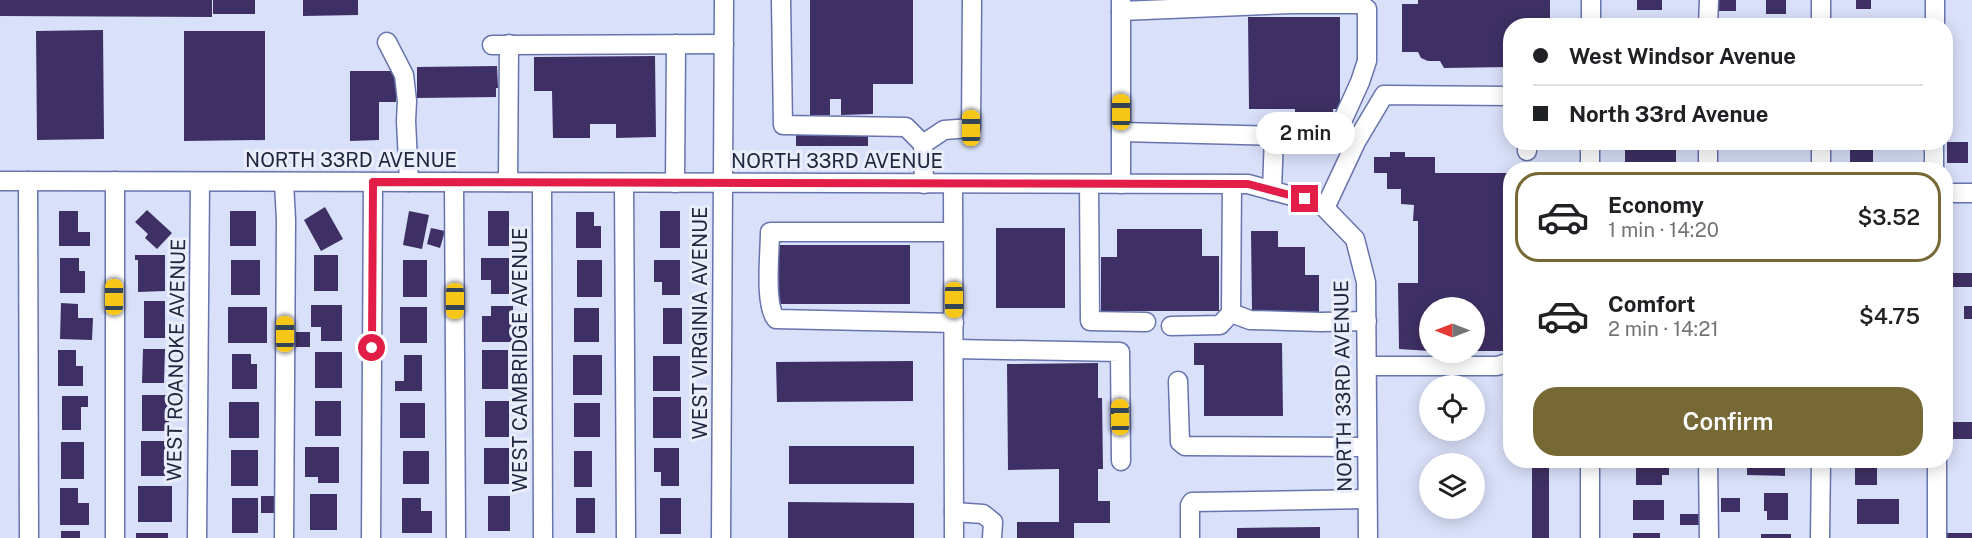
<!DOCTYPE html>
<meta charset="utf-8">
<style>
:root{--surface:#fff;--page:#f2f2f2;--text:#202124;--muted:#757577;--line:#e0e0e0;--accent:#776936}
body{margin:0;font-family:"Public Sans",sans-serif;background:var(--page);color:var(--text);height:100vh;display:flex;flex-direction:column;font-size:22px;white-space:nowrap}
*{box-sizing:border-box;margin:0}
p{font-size:20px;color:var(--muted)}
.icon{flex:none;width:33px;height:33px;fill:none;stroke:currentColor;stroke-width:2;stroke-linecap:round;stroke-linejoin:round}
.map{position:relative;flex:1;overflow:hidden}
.details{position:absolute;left:1503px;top:162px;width:450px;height:306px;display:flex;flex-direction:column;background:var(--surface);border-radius:24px;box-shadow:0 3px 15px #0003}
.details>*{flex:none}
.guide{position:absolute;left:1503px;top:18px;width:450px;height:132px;border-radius:24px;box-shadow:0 3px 15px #0003;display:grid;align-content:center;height:132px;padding:0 30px;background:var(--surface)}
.needle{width:39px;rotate:270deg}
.buttons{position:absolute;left:1419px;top:297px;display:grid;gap:12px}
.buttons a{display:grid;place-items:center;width:66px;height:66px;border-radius:50%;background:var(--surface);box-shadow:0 3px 15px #0003;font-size:30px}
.end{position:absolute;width:27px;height:27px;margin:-14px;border:8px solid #e11d48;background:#fff;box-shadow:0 0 0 3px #fff}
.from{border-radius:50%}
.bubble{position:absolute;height:42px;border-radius:21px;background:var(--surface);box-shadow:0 3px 15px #0003;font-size:20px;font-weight:600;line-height:42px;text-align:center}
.car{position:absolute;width:18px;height:36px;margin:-18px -9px;border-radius:8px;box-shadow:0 0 4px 2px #0007;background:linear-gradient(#f5c518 24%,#345 0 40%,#f5c518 0 76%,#345 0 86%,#f5c518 0)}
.guide b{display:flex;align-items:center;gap:21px;height:57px;font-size:22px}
.guide b+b{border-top:2px solid var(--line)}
.guide i{width:15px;height:15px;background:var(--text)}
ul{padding:10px 0 0;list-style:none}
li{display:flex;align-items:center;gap:18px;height:90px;margin:0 12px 9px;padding:0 18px;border:3px solid transparent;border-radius:24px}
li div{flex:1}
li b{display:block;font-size:22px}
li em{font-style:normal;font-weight:600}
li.on{border-color:var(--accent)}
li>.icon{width:54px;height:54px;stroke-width:1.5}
.action{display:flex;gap:12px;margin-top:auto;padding:12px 30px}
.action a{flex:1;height:69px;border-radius:24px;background:var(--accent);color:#fff;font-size:24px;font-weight:600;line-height:69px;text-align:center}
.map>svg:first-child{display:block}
.building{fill:#3e3064}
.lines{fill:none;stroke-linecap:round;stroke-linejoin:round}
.minor-casing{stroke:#6874ad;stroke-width:21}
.minor{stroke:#fff;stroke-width:18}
.route{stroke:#e11d48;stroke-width:8}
.labels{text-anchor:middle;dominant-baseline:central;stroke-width:6;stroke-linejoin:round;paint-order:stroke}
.street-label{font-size:20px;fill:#22273f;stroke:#eaeefb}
</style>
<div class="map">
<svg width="1972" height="538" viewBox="0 0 1972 538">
<rect width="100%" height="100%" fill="#d9e0f9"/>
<!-- building -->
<g class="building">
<path d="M0,0H212V17L0,16Z"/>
<rect x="213" y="0" width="42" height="14"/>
<path d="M303,0H358V15L303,16Z"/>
<path d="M810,0H913V84H873V114L841,115V99H830V115H810Z"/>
<path d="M1418,0H1550V26H1510V67L1444,68L1440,61H1428L1421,58L1418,52H1402V4H1418Z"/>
<rect x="1637" y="0" width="25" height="10"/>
<rect x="1719" y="0" width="17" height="11"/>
<rect x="1766" y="0" width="20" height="14"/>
<rect x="1856" y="0" width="15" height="9"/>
<path d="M1248,17H1340V109H1333L1334,125H1315V129H1305V126H1295V109H1249Z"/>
<rect x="1633" y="20" width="26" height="6"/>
<rect x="1853" y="21" width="24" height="5"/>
<path d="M103,30L104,139L37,140L36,31Z"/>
<path d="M184,31H265V140L184,141Z"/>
<path d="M655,56L656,137L616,138V124H590V138H553L552,91H534V57Z"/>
<path d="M497,66L498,88H496V97L417,98V67Z"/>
<path d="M350,71H396V102H379V140L350,141Z"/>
<rect x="796" y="133" width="72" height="13"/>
<rect x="1850" y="142" width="23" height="28"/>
<rect x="1947" y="142" width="21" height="21"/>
<rect x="1625" y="144" width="51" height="22"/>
<path d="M1390,152H1405V157H1435V173H1510V282H1507L1508,351H1474V308H1430V351L1399,349L1398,283H1418V221H1413L1414,205L1401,204V189H1387V173H1374V157H1390Z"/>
<path d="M325,207L343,239L321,251L304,220Z"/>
<path d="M147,210L172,233L157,249L145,238L148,234L135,222Z"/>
<path d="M59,211H78V232H90V246H59Z"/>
<rect x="230" y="211" width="26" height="35"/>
<path d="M409,211L429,215L422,249L403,245Z"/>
<rect x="488" y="211" width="21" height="35"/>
<rect x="660" y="211" width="20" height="37"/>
<path d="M576,212H594V226H601V248H576Z"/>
<path d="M431,228L445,231L440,248L427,244Z"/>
<rect x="996" y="228" width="69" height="80"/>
<path d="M1117,229H1202V256H1219V311H1101V257H1117Z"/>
<path d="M1251,231H1278V247H1305V275H1319V312H1252Z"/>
<rect x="777" y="245" width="133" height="59"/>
<path d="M135,255H165V291L138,292V260H135Z"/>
<rect x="314" y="255" width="24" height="36"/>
<path d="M60,258H79V271H85V293H60Z"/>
<path d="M481,258H509V294H491V280H481Z"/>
<rect x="231" y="260" width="29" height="35"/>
<rect x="403" y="260" width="24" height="37"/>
<rect x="577" y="260" width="25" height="37"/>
<path d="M654,260H680V295H662V282H654Z"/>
<rect x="1952" y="273" width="20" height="14"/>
<rect x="144" y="301" width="21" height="37"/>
<path d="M61,303L78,304V318H93L92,340L60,339Z"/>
<path d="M311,305H342V341H321V327H311Z"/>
<path d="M491,306H513V342H482V316H491Z"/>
<rect x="1964" y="306" width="8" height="13"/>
<rect x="228" y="307" width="39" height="36"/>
<rect x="400" y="307" width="27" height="36"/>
<rect x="574" y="308" width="25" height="34"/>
<rect x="663" y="308" width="19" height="36"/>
<rect x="291" y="332" width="19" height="15"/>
<path d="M1194,343H1282L1283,416H1204V365H1194Z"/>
<path d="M143,349H165L164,383H142Z"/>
<path d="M58,350H76V366H83V386H58Z"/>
<rect x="482" y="350" width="26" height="39"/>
<rect x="315" y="352" width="27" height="36"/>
<path d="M232,354H251V364H257V389H232Z"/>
<path d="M404,355H422V391H395V381H404Z"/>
<rect x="573" y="355" width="29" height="40"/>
<rect x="653" y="356" width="27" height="35"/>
<path d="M913,361V401L777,402L776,362Z"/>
<path d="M1098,363V398H1102L1103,469H1098V501H1110V523H1074V538H1017V522H1059V469L1008,470L1007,364Z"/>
<rect x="142" y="395" width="27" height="36"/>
<path d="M62,396H88V407H81V430H62Z"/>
<rect x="653" y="397" width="28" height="41"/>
<rect x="315" y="401" width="26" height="35"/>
<rect x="485" y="401" width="24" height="36"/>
<rect x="229" y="402" width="30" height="36"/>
<rect x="400" y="403" width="25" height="35"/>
<rect x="574" y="403" width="26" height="34"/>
<rect x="1947" y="422" width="25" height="17"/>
<rect x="141" y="441" width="24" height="35"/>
<rect x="61" y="442" width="23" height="37"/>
<rect x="789" y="446" width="125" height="38"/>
<path d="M305,447H339V483H318V477H305Z"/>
<rect x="484" y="448" width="25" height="36"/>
<path d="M654,448H679V486H661V472H654Z"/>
<rect x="231" y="450" width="27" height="36"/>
<rect x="403" y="451" width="26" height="33"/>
<rect x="574" y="451" width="18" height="36"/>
<rect x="1532" y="460" width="17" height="78"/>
<path d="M1636,460H1669V475H1662V485H1636Z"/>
<path d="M1747,460H1785V476L1747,475Z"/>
<rect x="1855" y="462" width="22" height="23"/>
<rect x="138" y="486" width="34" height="36"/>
<path d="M60,488H78V503H89V525H60Z"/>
<path d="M1764,493H1788V520H1767V511H1764Z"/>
<rect x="310" y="494" width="27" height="36"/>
<rect x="261" y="496" width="17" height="17"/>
<rect x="488" y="496" width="22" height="35"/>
<rect x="232" y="498" width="26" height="35"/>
<path d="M402,498H421V511H432V533H402Z"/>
<rect x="576" y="498" width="19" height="35"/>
<rect x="660" y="498" width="21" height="36"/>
<rect x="1721" y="498" width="19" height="14"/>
<rect x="1857" y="499" width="42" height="25"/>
<rect x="1633" y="500" width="31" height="20"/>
<path d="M788,502L914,503V538H788Z"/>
<rect x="1680" y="514" width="19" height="11"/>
<path d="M1320,527V538H1237V528Z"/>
<rect x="61" y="531" width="19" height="7"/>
<rect x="136" y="533" width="32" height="5"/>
<rect x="1633" y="533" width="27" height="5"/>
<rect x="1947" y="533" width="25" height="5"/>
<rect x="1761" y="534" width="30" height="4"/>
</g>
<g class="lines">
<!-- minor casing -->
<g class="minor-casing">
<g id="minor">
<path d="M781,0L783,125L906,127L923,144L924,184"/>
<path d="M1121,0V184"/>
<path d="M1121,11L1291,4H1360L1367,9V61L1360,82L1340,126L1335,134L1326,140L1316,141L1281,136L1121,132"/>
<path d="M1591,26V0"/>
<path d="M1708,26L1709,0"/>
<path d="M1821,26V0"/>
<path d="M1935,26V0"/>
<path d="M387,42L404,75L407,101L406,121L409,182"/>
<path d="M492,45L724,44"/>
<path d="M1527,142V151"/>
<path d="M923,144L944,130L971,128L972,0"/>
<path d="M1590,170V142"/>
<path d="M1708,170V142"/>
<path d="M1821,170V142"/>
<path d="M1934,170V142"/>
<path d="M0,181L1248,184L1321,204L1355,239L1366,282L1368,538"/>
<path d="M28,181L29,538"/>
<path d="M454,182L456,538"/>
<path d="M508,182L509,44"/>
<path d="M542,183L543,538"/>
<path d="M624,183L626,538"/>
<path d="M675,183L676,44"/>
<path d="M953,184L954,538"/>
<path d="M1089,184L1090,321L1146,322"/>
<path d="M1272,191L1274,136"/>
<path d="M1946,193H1972"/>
<path d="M1325,208L1356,142L1384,95L1510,96"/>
<path d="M953,232H770C770,253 764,304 776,319L954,323"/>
<path d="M1231,313L1232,184"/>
<path d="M1171,326L1220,325L1231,313L1250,320L1321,322L1367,321"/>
<path d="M954,349L1120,352L1121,461"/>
<path d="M1367,366H1497L1510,362"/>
<path d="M1178,381L1180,442L1185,446L1367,447"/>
<path d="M1590,460V538"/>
<path d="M1708,460L1709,538"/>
<path d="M1937,460V538"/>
<path d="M954,512L983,514L993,522L992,538"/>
<path d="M115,538V181"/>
<path d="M197,538L200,182"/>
<path d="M284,538L286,220L284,182"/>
<path d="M371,538L373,182"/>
<path d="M721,538L724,0"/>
<path d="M1190,538V505L1192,502L1367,499"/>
<path d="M1820,538L1821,460"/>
</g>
</g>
<!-- minor -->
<use href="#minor" class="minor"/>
</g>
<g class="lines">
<!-- route -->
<path class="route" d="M372,348L373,182L1248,184L1305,199"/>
</g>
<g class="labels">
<!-- street labels -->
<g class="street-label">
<text x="351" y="160">NORTH 33RD AVENUE</text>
<text x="837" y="161">NORTH 33RD AVENUE</text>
<text transform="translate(700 323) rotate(-90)">WEST VIRGINIA AVENUE</text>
<text transform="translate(176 360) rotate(-89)">WEST ROANOKE AVENUE</text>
<text transform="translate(520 360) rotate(-90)">WEST CAMBRIDGE AVENUE</text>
<text transform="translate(1343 386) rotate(-91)">NORTH 33RD AVENUE</text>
</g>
</g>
</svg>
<div class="buttons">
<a><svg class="needle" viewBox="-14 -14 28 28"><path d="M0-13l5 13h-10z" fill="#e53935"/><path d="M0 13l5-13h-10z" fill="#757577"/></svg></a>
<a><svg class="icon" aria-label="locate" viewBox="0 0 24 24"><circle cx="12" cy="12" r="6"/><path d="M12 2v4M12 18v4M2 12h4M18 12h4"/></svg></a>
<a><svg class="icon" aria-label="layers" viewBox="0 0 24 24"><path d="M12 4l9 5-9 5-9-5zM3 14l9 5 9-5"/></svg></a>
</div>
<i class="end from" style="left:372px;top:348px"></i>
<i class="end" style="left:1305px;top:199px"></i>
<div class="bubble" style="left:1256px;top:112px;width:99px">2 min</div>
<i class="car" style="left:1121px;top:112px;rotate:0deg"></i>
<i class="car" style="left:971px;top:128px;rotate:0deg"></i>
<i class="car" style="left:114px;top:297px;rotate:0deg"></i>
<i class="car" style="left:954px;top:300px;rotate:180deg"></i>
<i class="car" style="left:455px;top:301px;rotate:180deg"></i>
<i class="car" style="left:285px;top:334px;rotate:0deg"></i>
<i class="car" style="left:1120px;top:417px;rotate:359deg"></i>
<div class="guide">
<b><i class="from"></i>West Windsor Avenue</b>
<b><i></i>North 33rd Avenue</b>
</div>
<section class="details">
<ul>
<li class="on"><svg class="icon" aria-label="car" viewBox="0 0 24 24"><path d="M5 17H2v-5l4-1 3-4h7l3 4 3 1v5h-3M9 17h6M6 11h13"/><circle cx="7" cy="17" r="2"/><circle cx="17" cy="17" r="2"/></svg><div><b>Economy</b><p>1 min · 14:20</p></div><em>$3.52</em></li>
<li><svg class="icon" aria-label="car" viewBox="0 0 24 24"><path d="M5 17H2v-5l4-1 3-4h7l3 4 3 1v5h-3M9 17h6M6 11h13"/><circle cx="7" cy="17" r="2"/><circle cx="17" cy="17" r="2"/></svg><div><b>Comfort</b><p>2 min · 14:21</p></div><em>$4.75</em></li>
</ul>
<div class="action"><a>Confirm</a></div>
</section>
</div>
